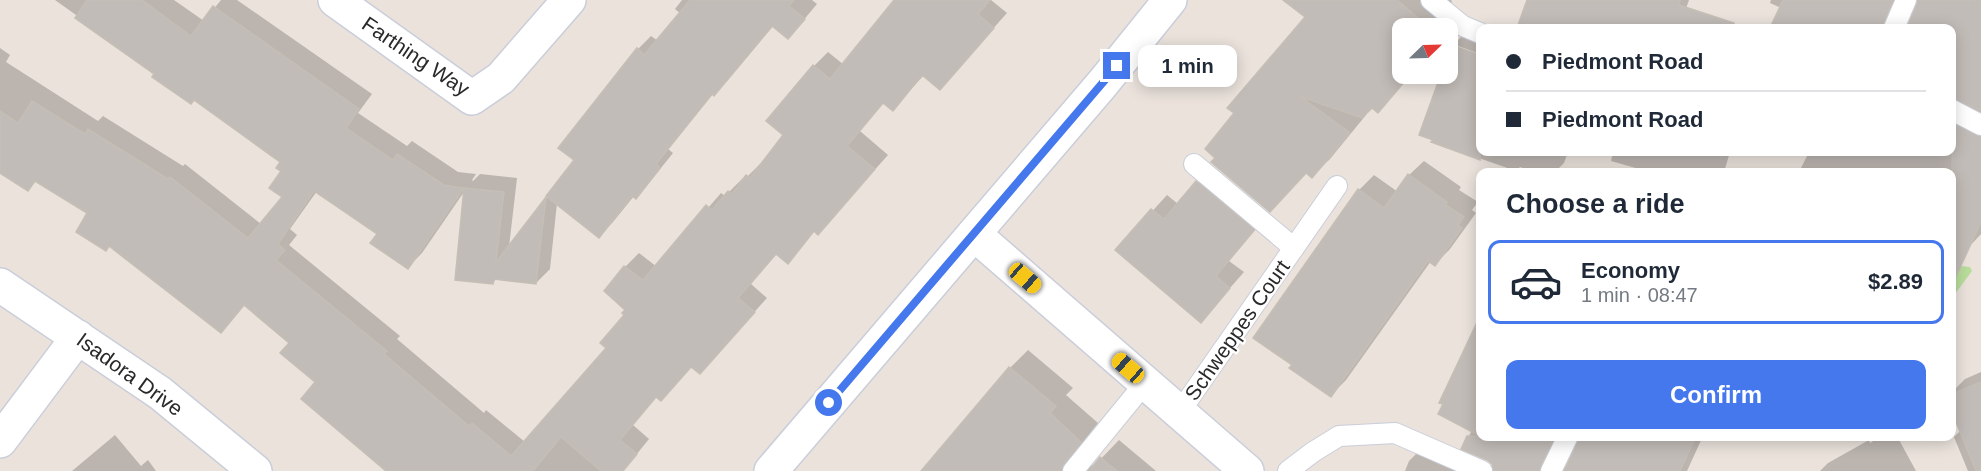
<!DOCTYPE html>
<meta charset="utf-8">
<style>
:root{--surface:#fff;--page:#f6f6f7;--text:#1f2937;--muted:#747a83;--line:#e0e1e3;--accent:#4577ed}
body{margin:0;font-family:Helvetica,sans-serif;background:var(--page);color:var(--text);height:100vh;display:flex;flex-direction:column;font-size:22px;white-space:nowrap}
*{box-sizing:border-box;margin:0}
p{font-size:20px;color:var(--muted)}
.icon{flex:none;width:33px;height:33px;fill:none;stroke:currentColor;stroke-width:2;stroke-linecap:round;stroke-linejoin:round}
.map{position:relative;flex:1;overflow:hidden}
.sheet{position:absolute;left:1476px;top:168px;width:480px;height:273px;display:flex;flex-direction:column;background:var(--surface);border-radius:12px;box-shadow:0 3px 15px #0003}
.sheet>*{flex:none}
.top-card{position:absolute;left:1476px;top:24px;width:480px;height:132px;border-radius:12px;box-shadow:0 3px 15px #0003;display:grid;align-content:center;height:132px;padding:0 30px;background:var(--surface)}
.needle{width:39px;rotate:67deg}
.tools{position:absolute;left:1392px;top:18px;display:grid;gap:12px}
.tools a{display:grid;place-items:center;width:66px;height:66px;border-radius:12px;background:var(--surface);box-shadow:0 3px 15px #0003;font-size:30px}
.end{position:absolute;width:27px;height:27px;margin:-14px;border:8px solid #4577ed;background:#fff;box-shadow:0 0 0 3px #fff}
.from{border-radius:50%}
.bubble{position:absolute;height:42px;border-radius:12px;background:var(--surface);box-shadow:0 3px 15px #0003;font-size:20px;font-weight:800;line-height:42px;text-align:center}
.car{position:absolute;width:18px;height:36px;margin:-18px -9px;border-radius:8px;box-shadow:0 0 4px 2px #0007;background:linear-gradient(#f5c518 24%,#345 0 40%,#f5c518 0 76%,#345 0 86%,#f5c518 0)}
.top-card b{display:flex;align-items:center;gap:21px;height:57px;font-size:22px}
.top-card b+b{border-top:2px solid var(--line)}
.top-card i{width:15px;height:15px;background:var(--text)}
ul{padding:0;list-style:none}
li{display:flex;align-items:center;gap:18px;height:84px;margin:0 12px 9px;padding:0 18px;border:3px solid transparent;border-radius:12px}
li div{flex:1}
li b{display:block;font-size:22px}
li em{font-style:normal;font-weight:800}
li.on{border-color:var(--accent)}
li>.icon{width:54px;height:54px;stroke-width:1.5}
h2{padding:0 30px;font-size:27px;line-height:72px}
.button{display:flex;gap:12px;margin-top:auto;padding:12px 30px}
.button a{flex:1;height:69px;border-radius:12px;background:var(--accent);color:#fff;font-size:24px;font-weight:800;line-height:69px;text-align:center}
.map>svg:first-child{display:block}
.park{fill:#b9dd9b}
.shadow{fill:#0003}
.building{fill:#c2bcb8;stroke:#c5beb5;stroke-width:1.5}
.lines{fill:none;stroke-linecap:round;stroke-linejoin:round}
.lane-casing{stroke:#caceda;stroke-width:22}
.street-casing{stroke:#caceda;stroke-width:36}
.secondary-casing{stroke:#caceda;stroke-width:36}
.lane{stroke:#fff;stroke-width:20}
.street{stroke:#fff;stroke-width:33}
.secondary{stroke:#fff;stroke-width:33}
.route{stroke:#4577ed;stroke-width:8}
.labels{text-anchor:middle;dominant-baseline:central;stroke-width:4.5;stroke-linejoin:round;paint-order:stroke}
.street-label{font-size:21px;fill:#292929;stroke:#fff}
</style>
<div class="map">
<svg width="1981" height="471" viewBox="0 0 1981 471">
<rect width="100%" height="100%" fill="#eae2db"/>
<!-- park -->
<path class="park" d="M1952,265L1970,267L1972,271L1952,298Z"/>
<!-- shadow -->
<g class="shadow">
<path d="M55,0H174L204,21L221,0H237L372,94L358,113L407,146L412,141L458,172L476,174L472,180L473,181L480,174L517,178L509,247L576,160L638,49L651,36L658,41L681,14L675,9L682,0H812L817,4L801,23L774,25L728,80L713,94L668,149L673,153L649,183L636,197L634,196L613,222L599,236L557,203L550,269L536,283L497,278L493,283L466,189L422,253L408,267L379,233L317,191L290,229L297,235L289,245L400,336L397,339L484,413L486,410L525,442L608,348L627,310L606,291L625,267L639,253L657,267L721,193L725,196L743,178L745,179L761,163L763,164L785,135L814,66L828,52L844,65L896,0H991L1007,13L940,88L924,75L893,109L884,102L860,131L888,155L818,233L815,230L787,262L777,253L751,284L767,298L713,358L692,365L657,396L633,425L649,439L623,471H388L317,382L292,342L245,304L221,331L89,213L37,180L28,189L0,172V48L10,55L6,62L98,121L103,116L183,166L185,164L261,224L284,197L282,162Z"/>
<path d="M1321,0H1451L1452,2L1439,18L1454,23L1448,31V28H1402V74H1412L1378,111L1373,106L1365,114L1366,115L1330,159L1312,176L1307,171L1270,210Z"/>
<path d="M1528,0H1689L1679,28H1519Z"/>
<path d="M1771,0H1895L1880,28H1771L1781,8L1770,3Z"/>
<path d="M1919,0H1981V234L1968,248L1952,240V172H1799L1809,152H1952V28H1939L1914,16Z"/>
<path d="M1467,31L1480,36V54L1458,46V49L1480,57V152H1568L1564,163L1555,172H1534L1520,167L1516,171L1433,142L1435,139L1421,134L1442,74H1448V58L1452,46Z"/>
<path d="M1613,152H1730L1724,172H1645L1646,171L1611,161Z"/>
<path d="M1424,161L1461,187L1459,190L1478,202L1472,210L1476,213L1450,249L1435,264L1431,261L1346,380L1331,395L1359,190L1374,175L1398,192L1409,175Z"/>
<path d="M1212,167L1268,215L1229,261L1244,272L1201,321L1117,250L1167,195L1178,204Z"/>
<path d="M1480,318V436H1562L1556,463L1567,469L1581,436H1703L1687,471H1405L1409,461L1424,446L1466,456L1494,467L1492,462L1463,448L1472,430L1441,402Z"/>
<path d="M1028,350L1073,388L1066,395L1098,423L1078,449L1083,462L1090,466L1095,465L1119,440L1156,471H923L1010,368Z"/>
<path d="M1981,372V471H1968L1954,437L1961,430L1952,408V392L1965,379Z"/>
<path d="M115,435L141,466L148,460L156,471H72Z"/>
<path d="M1881,436H1892L1894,440L1898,438L1916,471H1820L1828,463L1869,440L1870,443Z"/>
</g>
<!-- building -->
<g class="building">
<path d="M87,0H142L191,36L213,6L359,109L346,128L393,160L397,154L444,185L464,188L408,269L370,243L377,234L314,191L278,244L285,250L276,260L387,351L384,354L469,426L472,423L511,456L606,348L600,343L624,315L622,313L625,310L604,291L624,266L643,280L706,205L712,210L728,191L732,194L746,175L750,178L783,135L766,121L813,65L830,79L894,0H990L978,14L994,28L940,90L922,75L893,111L883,103L847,146L875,169L818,235L814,231L788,264L776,254L738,298L755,312L700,374L691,367L661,401L656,397L620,440L637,454L623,471H601L561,437L533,471H386L301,399L315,382L280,353L289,343L244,305L221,333L109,246L106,251L76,232L87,213L35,181L28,191L0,173V111L18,123L32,101L85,134L88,129L168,179L170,177L248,238L282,197L269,188L281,171L276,168L280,162L194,100L191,104L152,77L154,74L75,18Z"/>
<path d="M690,0H794L789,6L805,19L788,39L772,26L714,96L712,94L656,164L660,168L636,199L632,196L599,238L546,196L574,160L558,148L637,48L644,55Z"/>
<path d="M1283,0H1397L1430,28H1402V74H1411L1378,113L1372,108L1362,118L1301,97L1350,133L1312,178L1306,173L1270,212L1211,162L1215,158L1205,149L1234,113L1227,108L1305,17Z"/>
<path d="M1527,0H1680L1679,5L1734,23V28H1517Z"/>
<path d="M1783,0H1893L1882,28H1770Z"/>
<path d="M1918,0H1981V111L1952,98V28H1907Z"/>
<path d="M1451,45L1480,55V160L1431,142L1433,140L1419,135L1441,74H1448V54Z"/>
<path d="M1952,123L1981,137V222L1952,285Z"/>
<path d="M1408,174L1447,202L1446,205L1464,217L1458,225L1462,228L1435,266L1428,261L1331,397L1289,368L1292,365L1253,338L1358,189L1384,208Z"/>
<path d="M1196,181L1254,230L1216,276L1230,288L1201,323L1115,250L1151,209L1164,219Z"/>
<path d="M464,188L504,192L496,262L546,197L536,284L494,279L493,284L455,280Z"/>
<path d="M1480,316V436L1438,414L1443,404L1439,403Z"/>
<path d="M1009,367L1056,406L1050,413L1081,442L1064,463L1061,471H921Z"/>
<path d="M1981,382V471H1976L1952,412V394Z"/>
<path d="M1467,436H1554L1539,471H1494L1492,464L1487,460L1461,449Z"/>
<path d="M1580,436H1696L1680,471H1564Z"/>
<path d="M1100,457L1117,471H1089Z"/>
</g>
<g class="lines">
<!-- lane casing -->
<g class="lane-casing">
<g id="lane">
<path d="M1431,0L1463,26L1480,33"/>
<path d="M1894,28L1906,0"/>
<path d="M1952,110L1981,125"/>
<path d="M1194,164L1294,248"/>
<path d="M1179,413L1337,186"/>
<path d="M1073,471L1145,383"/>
<path d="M1288,471L1313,452L1339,436L1395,433L1482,471"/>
<path d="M1551,471L1568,436"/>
</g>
</g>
<!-- street casing -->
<g class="street-casing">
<g id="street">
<path d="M335,0L472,98L501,78L569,0"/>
<path d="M974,234L1247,471"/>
<path d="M0,285L160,393L255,471"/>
<path d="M0,441L78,337"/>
</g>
</g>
<!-- secondary casing -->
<g class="secondary-casing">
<path id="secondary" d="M771,471L1103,83L1170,0"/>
</g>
<!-- lane -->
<use href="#lane" class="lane"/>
<!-- street -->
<use href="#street" class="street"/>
<!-- secondary -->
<use href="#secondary" class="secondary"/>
</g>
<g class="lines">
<!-- route -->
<path class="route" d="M829,403L1117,66"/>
</g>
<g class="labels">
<!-- street labels -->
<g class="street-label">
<text transform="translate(416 56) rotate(34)">Farthing Way</text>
<text transform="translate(1237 330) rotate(-55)">Schweppes Court</text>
<text transform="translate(130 374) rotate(36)">Isadora Drive</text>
</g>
</g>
</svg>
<div class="tools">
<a><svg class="needle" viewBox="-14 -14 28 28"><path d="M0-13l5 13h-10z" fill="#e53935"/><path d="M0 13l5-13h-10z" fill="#747a83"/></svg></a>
</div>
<i class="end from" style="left:829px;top:403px"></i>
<i class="end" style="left:1117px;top:66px"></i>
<div class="bubble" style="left:1138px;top:45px;width:99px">1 min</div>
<i class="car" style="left:1025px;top:278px;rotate:131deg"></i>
<i class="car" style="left:1128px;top:368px;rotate:311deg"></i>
<div class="top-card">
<b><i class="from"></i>Piedmont Road</b>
<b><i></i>Piedmont Road</b>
</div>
<section class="sheet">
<h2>Choose a ride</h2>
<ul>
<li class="on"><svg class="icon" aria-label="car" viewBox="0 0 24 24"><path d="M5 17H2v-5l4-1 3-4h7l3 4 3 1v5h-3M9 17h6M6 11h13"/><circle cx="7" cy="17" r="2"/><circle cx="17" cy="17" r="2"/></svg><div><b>Economy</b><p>1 min · 08:47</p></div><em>$2.89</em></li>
</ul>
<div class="button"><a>Confirm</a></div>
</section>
</div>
